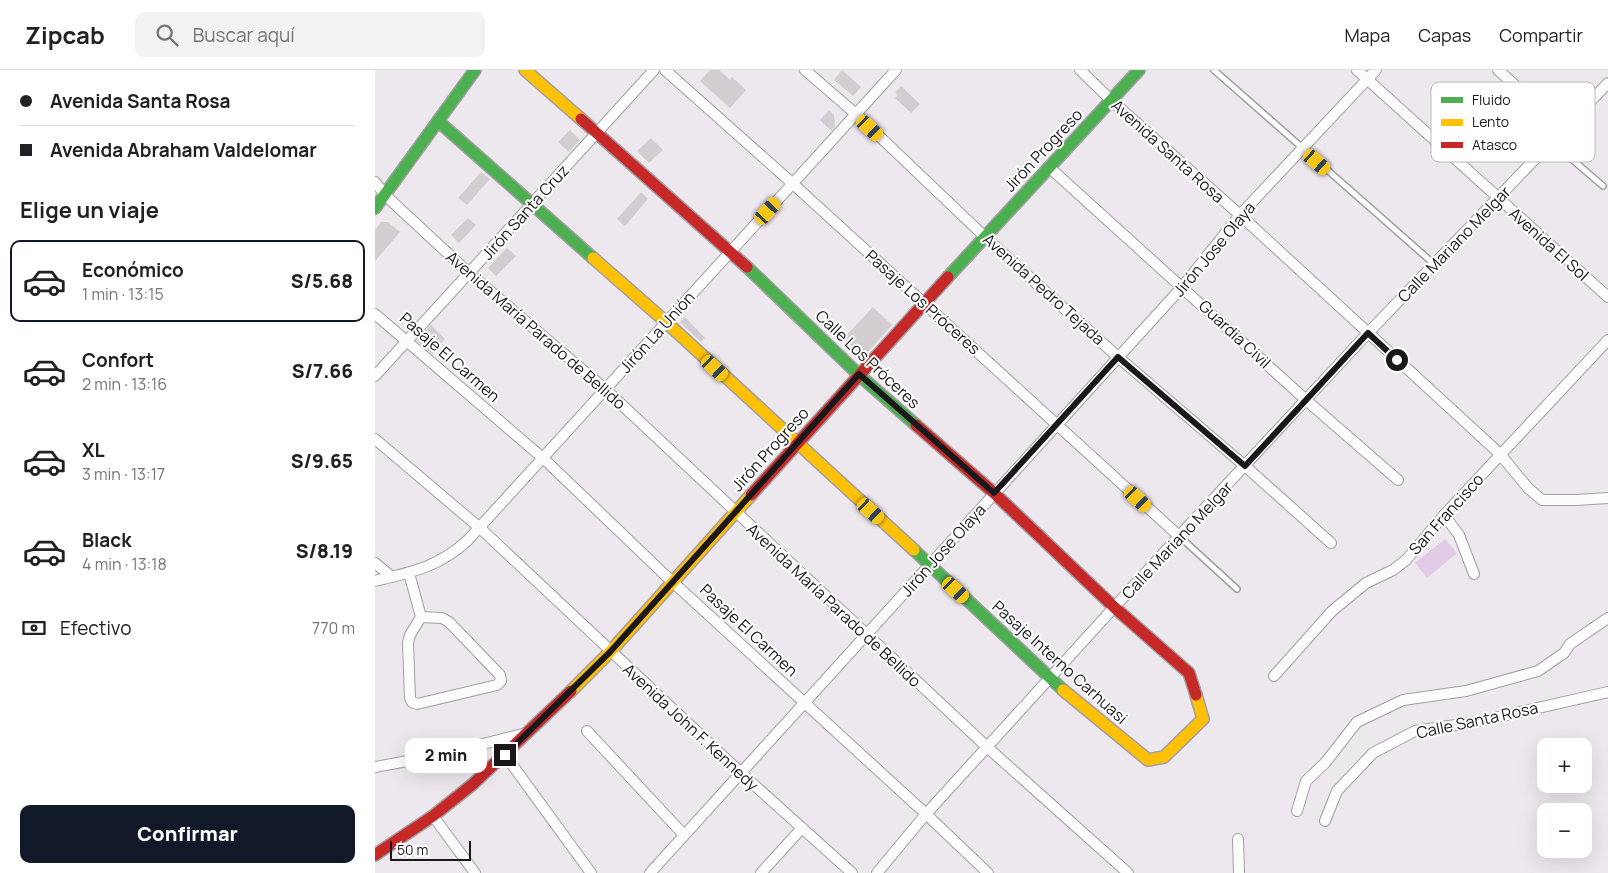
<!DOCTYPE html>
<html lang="es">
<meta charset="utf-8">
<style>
:root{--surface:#fff;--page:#f2f2f2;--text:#202124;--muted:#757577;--line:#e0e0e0;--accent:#111827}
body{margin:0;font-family:Manrope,sans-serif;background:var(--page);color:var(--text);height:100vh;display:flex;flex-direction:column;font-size:19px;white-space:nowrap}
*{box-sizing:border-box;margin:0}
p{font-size:16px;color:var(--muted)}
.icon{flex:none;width:28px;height:28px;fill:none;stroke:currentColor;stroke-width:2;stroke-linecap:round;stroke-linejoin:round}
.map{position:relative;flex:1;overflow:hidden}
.panel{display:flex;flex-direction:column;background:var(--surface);width:375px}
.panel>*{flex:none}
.banner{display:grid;align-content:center;height:110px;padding:0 20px;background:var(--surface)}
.fabs{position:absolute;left:1162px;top:668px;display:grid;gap:10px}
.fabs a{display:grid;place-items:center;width:55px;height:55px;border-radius:10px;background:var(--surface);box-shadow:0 5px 20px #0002;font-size:25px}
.scale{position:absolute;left:15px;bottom:12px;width:81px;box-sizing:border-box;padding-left:5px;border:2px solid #1b181c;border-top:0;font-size:14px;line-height:18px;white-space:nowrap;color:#1b181c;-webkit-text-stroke:4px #fff;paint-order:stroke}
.end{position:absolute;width:22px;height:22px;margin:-11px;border:6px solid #1b181c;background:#fff;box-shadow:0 0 0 2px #fff}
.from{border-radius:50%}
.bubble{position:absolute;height:35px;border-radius:10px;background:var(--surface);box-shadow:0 5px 20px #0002;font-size:16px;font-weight:800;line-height:35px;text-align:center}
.car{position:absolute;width:15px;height:30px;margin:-15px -8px;border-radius:6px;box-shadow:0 0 4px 1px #0007;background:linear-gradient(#f5c518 24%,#345 0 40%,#f5c518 0 76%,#345 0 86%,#f5c518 0)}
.banner b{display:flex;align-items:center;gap:18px;height:48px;font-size:19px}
.banner b+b{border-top:1px solid var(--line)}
.banner i{width:12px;height:12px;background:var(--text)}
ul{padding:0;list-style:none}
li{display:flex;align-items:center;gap:15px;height:82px;margin:0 10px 8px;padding:0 10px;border:2px solid transparent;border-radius:10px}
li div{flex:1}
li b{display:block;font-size:19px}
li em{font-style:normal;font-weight:800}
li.active{border-color:var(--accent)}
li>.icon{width:45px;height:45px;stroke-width:1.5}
h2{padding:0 20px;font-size:22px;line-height:60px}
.pay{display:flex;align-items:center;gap:12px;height:55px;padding:0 20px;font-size:19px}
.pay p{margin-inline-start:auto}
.primary-button{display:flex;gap:10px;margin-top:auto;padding:10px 20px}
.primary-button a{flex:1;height:58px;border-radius:10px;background:var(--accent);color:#fff;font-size:20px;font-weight:800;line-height:58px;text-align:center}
header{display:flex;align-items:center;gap:30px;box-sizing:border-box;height:70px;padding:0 25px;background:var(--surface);border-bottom:1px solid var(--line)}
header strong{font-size:24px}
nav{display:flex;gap:28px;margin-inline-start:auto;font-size:18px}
.search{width:350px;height:45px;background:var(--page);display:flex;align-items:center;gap:12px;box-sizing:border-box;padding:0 18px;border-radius:10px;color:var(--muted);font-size:19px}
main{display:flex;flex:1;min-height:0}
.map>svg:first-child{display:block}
.green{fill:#e2cbe7}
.building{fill:#d1cdd1}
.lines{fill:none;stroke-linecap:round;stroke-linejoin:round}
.lane-casing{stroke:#a29fa3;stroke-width:8}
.street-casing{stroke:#a29fa3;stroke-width:12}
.fast-casing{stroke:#a29fa3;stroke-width:14}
.slow-casing{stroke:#a29fa3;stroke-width:14}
.jam-casing{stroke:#a29fa3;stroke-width:14}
.lane{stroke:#fcfcfc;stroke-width:5}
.street{stroke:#fcfcfc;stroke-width:10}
.fast{stroke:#4caf50;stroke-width:11}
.slow{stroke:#ffc107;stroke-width:11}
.jam{stroke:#c62828;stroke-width:11}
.route{stroke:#1b181c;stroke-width:6}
.labels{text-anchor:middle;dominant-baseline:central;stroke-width:4;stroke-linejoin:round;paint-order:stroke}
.street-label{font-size:16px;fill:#1b181c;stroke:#fff}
.key{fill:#fff;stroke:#bbbabb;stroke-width:1}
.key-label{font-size:14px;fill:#1b181c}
</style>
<header>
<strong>Zipcab</strong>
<div class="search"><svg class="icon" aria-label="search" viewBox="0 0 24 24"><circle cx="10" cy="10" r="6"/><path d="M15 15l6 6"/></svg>Buscar aquí</div>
<nav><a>Mapa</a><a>Capas</a><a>Compartir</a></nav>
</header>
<main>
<section class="panel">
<div class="banner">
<b><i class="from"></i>Avenida Santa Rosa</b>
<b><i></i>Avenida Abraham Valdelomar</b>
</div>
<h2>Elige un viaje</h2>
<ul>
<li class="active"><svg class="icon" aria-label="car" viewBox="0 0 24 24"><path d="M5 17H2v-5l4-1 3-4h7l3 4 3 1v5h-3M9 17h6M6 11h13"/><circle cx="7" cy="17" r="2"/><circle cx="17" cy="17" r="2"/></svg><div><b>Económico</b><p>1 min · 13:15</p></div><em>S/5.68</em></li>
<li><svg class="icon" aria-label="car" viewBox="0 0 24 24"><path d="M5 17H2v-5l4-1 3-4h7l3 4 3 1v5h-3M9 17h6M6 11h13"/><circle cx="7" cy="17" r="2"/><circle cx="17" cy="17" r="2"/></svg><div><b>Confort</b><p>2 min · 13:16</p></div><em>S/7.66</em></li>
<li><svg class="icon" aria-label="car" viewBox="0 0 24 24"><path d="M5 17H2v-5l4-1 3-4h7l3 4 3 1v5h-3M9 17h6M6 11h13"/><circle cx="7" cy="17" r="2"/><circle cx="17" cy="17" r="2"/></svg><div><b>XL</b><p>3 min · 13:17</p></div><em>S/9.65</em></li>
<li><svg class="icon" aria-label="car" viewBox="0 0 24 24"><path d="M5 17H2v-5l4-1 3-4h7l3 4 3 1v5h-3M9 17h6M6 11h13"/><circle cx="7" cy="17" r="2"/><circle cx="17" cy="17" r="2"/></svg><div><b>Black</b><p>4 min · 13:18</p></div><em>S/8.19</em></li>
</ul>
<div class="pay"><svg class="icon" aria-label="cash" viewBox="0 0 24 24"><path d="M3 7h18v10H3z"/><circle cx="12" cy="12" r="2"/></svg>Efectivo<p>770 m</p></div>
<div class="primary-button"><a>Confirmar</a></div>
</section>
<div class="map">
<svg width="1233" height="803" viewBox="0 0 1233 803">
<rect width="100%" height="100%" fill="#ede8ee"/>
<!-- green -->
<path class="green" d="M1070,469L1082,483L1052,508L1040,493Z"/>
<!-- building -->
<g class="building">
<path d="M335,0H344L355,10L357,7L371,20L355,38L325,11Z"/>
<path d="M467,0L486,17L478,26L459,10Z"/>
<path d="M526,16L545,34L536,43L520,28L523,25L520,22Z"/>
<path d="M454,40L459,45L460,56L456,61L445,50Z"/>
<path d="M195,60L205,70L194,82L183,72Z"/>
<path d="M276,68L288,80L274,93L262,81Z"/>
<path d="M106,102L115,109L92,135L83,128Z"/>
<path d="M266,122L273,129L250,156L242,149Z"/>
<path d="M93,148L101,155L84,173L76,165Z"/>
<path d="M6,152H13L25,162L0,191V160Z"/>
<path d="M132,178L141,186L121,206L113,198Z"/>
<path d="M498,237L517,255L491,284H485L468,269Z"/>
<path d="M310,247L330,268L326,272L305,252Z"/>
<path d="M56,255L70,269L57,284L42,271Z"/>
</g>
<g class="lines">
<!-- lane casing -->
<g class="lane-casing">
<g id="lane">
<path d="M839,0L1059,194"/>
<path d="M1177,72L1228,116"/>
<path d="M804,466L862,519"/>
</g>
</g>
<!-- street casing -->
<g class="street-casing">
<g id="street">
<path d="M290,0L417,113L804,466"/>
<path d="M430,0L481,44L610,167L743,287L870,396L956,473"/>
<path d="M705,0L736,30L865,145L1125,384L1153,418L1167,430H1201L1233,428"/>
<path d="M982,0L1233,227"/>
<path d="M1123,0L1189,59"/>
<path d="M675,98L931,330L1023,410"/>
<path d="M0,112L10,125L94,203L230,319L612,677L753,803"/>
<path d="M0,244L169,389L289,504L551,744L613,803"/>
<path d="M0,306L279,0"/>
<path d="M0,369L105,458L366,703L477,803"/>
<path d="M1069,445L1084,465L1099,504"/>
<path d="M0,493L17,507"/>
<path d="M34,503L46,547L35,565L33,573L35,628L37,632L42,634L122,615L126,611L125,605L74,552L67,548L46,547"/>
<path d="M0,511C37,502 64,497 93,470L521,0"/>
<path d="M899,606L957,541L991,513L1018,500L1031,490L1069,445L1233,270"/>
<path d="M212,661L309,765"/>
<path d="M130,685L216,803"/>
<path d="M0,697L65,685L151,663"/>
<path d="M922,741L931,711L950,693L982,652L1028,630L1091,621L1163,601L1189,583L1195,574L1233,548"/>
<path d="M58,746L100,803"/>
<path d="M950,751L962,721L998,683L1040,661L1101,652L1233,622"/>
<path d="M863,769L864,803"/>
<path d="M275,803L808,216L865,145L1001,0"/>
<path d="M386,803L427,758"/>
<path d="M502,803L551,744L804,466L993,263L1233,13"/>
</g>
</g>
<!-- fast casing -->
<g class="fast-casing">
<g id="fast">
<path d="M63,51L218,188"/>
<path d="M0,138L100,0"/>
<path d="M372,197L484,305L541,355"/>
<path d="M573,207L764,0"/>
<path d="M539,480L688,620"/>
</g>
</g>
<!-- slow casing -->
<g class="slow-casing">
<g id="slow">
<path d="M150,0L206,49"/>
<path d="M218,188L291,252L539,480"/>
<path d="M688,620L773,690L789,687L828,649L821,625"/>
<path d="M196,621L235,582L376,425"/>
</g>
</g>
<!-- jam casing -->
<g class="jam-casing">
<g id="jam">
<path d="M206,49L372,197"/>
<path d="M541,355L619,423L739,537L814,603L821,625"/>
<path d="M376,425L573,207"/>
<path d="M0,785L58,746L98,714L196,621"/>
</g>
</g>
<!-- lane -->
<use href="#lane" class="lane"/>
<!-- street -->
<use href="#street" class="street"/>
<!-- fast -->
<use href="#fast" class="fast"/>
<!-- slow -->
<use href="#slow" class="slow"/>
<!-- jam -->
<use href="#jam" class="jam"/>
</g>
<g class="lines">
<!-- route -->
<path class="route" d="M130,685L235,582L484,304L619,423L743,287L870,396L993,263L1022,290"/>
</g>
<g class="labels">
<!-- street labels -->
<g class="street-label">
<text transform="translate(668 80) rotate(-47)">Jirón Progreso</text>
<text transform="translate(793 81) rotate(42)">Avenida Santa Rosa</text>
<text transform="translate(150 142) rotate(-48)">Jirón Santa Cruz</text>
<text transform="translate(1079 174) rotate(-46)">Calle Mariano Melgar</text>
<text transform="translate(1174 174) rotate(42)">Avenida El Sol</text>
<text transform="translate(839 179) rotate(-50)">Jirón Jose Olaya</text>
<text transform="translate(669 219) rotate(42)">Avenida Pedro Tejada</text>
<text transform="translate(548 232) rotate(42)">Pasaje Los Próceres</text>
<text transform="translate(161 260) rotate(41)">Avenida María Parado de Bellido</text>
<text transform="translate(282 262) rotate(-48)">Jirón La Unión</text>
<text transform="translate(860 264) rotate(43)">Guardia Civil</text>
<text transform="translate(75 287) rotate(41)">Pasaje El Carmen</text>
<text transform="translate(493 289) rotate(43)">Calle Los Próceres</text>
<text transform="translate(395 379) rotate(-48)">Jirón Progreso</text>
<text transform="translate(1071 444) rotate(-48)">San Francisco</text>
<text transform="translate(802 470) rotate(-47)">Calle Mariano Melgar</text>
<text transform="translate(568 480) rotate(-48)">Jirón Jose Olaya</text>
<text transform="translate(459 535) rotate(43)">Avenida María Parado de Bellido</text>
<text transform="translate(374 560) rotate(43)">Pasaje El Carmen</text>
<text transform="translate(685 592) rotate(42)">Pasaje Interno Carhuasi</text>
<text transform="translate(1102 650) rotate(-12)">Calle Santa Rosa</text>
<text transform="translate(316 657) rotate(43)">Avenida John F. Kennedy</text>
</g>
</g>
<!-- legend -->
<rect x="1056" y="12" width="164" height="80" rx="8" class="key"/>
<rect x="1066" y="27" width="22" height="6" fill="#4caf50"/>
<rect x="1066" y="49" width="22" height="7" fill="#ffc107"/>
<rect x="1066" y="72" width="22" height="6" fill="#c62828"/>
<g class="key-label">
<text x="1097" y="35">Fluido</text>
<text x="1097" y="57">Lento</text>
<text x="1097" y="80">Atasco</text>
</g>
</svg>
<div class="fabs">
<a>+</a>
<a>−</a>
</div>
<div class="scale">50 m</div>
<i class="end from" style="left:1022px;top:290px"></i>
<i class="end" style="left:130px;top:685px"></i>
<div class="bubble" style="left:30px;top:668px;width:82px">2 min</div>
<i class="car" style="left:495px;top:58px;rotate:133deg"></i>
<i class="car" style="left:942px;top:92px;rotate:131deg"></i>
<i class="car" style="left:393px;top:141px;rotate:42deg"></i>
<i class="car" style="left:340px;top:298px;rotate:133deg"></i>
<i class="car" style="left:763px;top:429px;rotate:133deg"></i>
<i class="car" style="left:496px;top:441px;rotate:132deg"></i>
<i class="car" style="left:581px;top:520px;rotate:133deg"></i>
</div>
</main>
